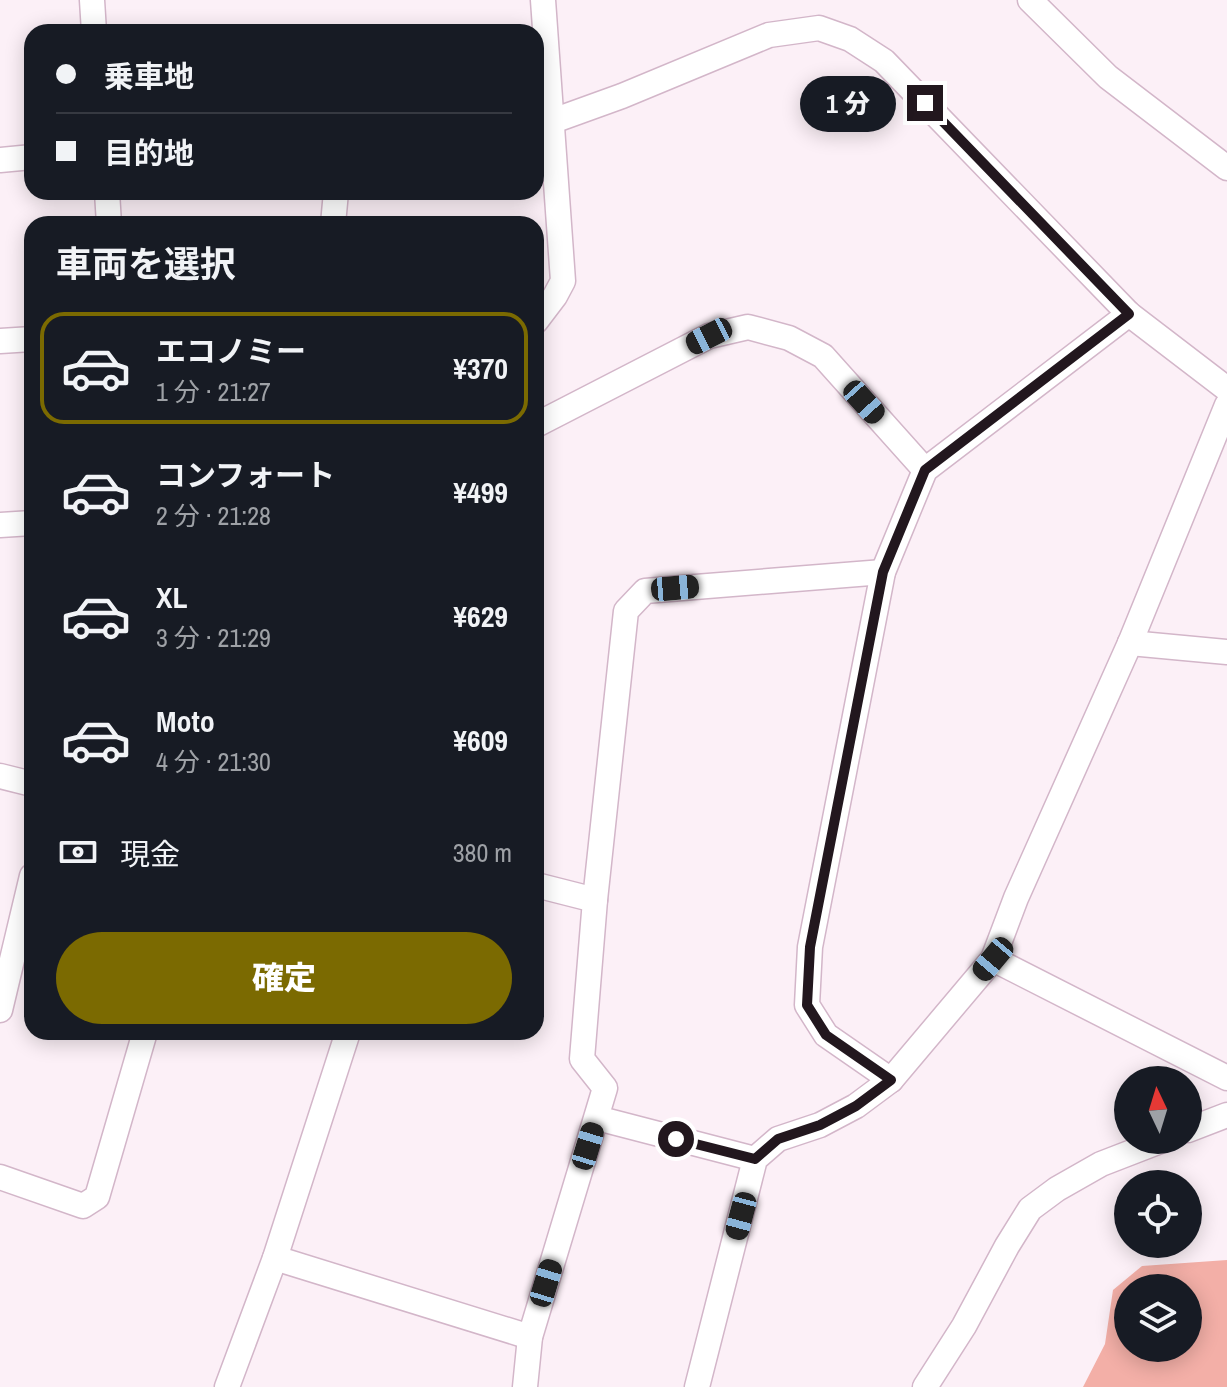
<!DOCTYPE html>
<html lang="ja">
<meta charset="utf-8">
<style>
:root{--surface:#171b24;--page:#242831;--text:#f1f3f6;--muted:#9ea1a6;--line:#363941;--accent:#7b6a01}
body{margin:0;font-family:"Archivo Narrow","Noto Sans JP",sans-serif;background:var(--page);color:var(--text);height:100vh;display:flex;flex-direction:column;font-size:30px;white-space:nowrap}
*{box-sizing:border-box;margin:0}
p{font-size:26px;color:var(--muted)}
.icon{flex:none;width:44px;height:44px;fill:none;stroke:currentColor;stroke-width:2;stroke-linecap:round;stroke-linejoin:round}
.map{position:relative;flex:1;overflow:hidden}
.details{position:absolute;left:24px;top:216px;width:520px;height:824px;display:flex;flex-direction:column;background:var(--surface);border-radius:24px;box-shadow:0 4px 20px #0003}
.details>*{flex:none}
.hud{position:absolute;left:24px;top:24px;width:520px;height:176px;border-radius:24px;box-shadow:0 4px 20px #0003;display:grid;align-content:center;height:176px;padding:0 32px;background:var(--surface)}
.needle{width:52px;rotate:356deg}
.tools{position:absolute;left:1114px;top:1066px;display:grid;gap:16px}
.tools a{display:grid;place-items:center;width:88px;height:88px;border-radius:50%;background:var(--surface);box-shadow:0 4px 20px #0003;font-size:40px}
.end{position:absolute;width:36px;height:36px;margin:-18px;border:10px solid #22171e;background:#fff;box-shadow:0 0 0 4px #fff}
.from{border-radius:50%}
.bubble{position:absolute;height:56px;border-radius:28px;background:var(--surface);box-shadow:0 4px 20px #0003;font-size:26px;font-weight:800;line-height:56px;text-align:center}
.car{position:absolute;width:24px;height:48px;margin:-24px -12px;border-radius:10px;box-shadow:0 0 6px 2px #0007;background:linear-gradient(#222 24%,#8ab4d8 0 40%,#222 0 76%,#8ab4d8 0 86%,#222 0)}
.hud b{display:flex;align-items:center;gap:28px;height:76px;font-size:30px}
.hud b+b{border-top:2px solid var(--line)}
.hud i{width:20px;height:20px;background:var(--text)}
ul{padding:0;list-style:none}
li{display:flex;align-items:center;gap:24px;height:112px;margin:0 16px 12px;padding:0 16px;border:4px solid transparent;border-radius:24px}
li div{flex:1}
li b{display:block;font-size:30px}
li em{font-style:normal;font-weight:800}
li.current{border-color:var(--accent)}
li>.icon{width:72px;height:72px;stroke-width:1.5}
h2{padding:0 32px;font-size:36px;line-height:96px}
.pay{display:flex;align-items:center;gap:20px;height:88px;padding:0 32px;font-size:30px}
.pay p{margin-inline-start:auto}
.cta{display:flex;gap:16px;margin-top:auto;padding:16px 32px}
.cta a{flex:1;height:92px;border-radius:48px;background:var(--accent);color:#fff;font-size:32px;font-weight:800;line-height:92px;text-align:center}
.map>svg:first-child{display:block}
.green{fill:#f3afa7;fill-rule:evenodd}
.lines{fill:none;stroke-linecap:round;stroke-linejoin:round}
.minor-casing{stroke:#d3b6c9;stroke-width:27}
.minor{stroke:#fff;stroke-width:24}
.route{stroke:#22171e;stroke-width:10}
</style>
<div class="map">
<svg width="1227" height="1387" viewBox="0 0 1227 1387">
<rect width="100%" height="100%" fill="#fcf0f7"/>
<!-- green -->
<path class="green" d="M1227,1260V1387H1083L1105,1344L1113,1290L1142,1266ZM1128,1288H1188V1348H1128Z"/>
<g class="lines">
<!-- minor casing -->
<g class="minor-casing">
<g id="minor">
<path d="M92,0L94,32"/>
<path d="M1030,0L1108,77L1227,168"/>
<path d="M536,123L550,122L622,96L769,35L819,28L850,39L884,61L1129,314L1227,389"/>
<path d="M0,160L32,157"/>
<path d="M107,192L109,224"/>
<path d="M333,224L336,192"/>
<path d="M536,321L555,296L563,281L543,0"/>
<path d="M0,341L32,339"/>
<path d="M536,425L709,336L748,327L789,338L823,356L925,470"/>
<path d="M0,525L32,523"/>
<path d="M1130,643L1227,652"/>
<path d="M0,776L32,784"/>
<path d="M536,885L595,900"/>
<path d="M993,959L1227,1078"/>
<path d="M0,1010L32,876"/>
<path d="M891,1080L826,1035L807,1005L810,947L883,572L925,470L1129,314"/>
<path d="M597,1118L755,1159"/>
<path d="M1188,1130L1227,1115"/>
<path d="M0,1177L83,1206L97,1197L145,1032"/>
<path d="M275,1258L530,1337"/>
<path d="M227,1387L275,1258L348,1032"/>
<path d="M525,1387L530,1337L605,1088L582,1059L595,900L626,611L645,591L883,572"/>
<path d="M697,1387L755,1159L778,1139L820,1125L856,1106L891,1080L993,959L1016,898L1130,643L1227,405"/>
<path d="M925,1387L964,1326L1007,1246L1030,1209L1057,1189L1101,1164L1163,1140"/>
</g>
</g>
<!-- minor -->
<use href="#minor" class="minor"/>
</g>
<g class="lines">
<!-- route -->
<path class="route" d="M676,1139L755,1159L778,1139L820,1125L856,1106L891,1080L826,1035L807,1005L810,947L883,572L925,470L1129,314L925,103"/>
</g>
</svg>
<div class="tools">
<a><svg class="needle" viewBox="-14 -14 28 28"><path d="M0-13l5 13h-10z" fill="#e53935"/><path d="M0 13l5-13h-10z" fill="#9ea1a6"/></svg></a>
<a><svg class="icon" aria-label="locate" viewBox="0 0 24 24"><circle cx="12" cy="12" r="6"/><path d="M12 2v4M12 18v4M2 12h4M18 12h4"/></svg></a>
<a><svg class="icon" aria-label="layers" viewBox="0 0 24 24"><path d="M12 4l9 5-9 5-9-5zM3 14l9 5 9-5"/></svg></a>
</div>
<i class="end from" style="left:676px;top:1139px"></i>
<i class="end" style="left:925px;top:103px"></i>
<div class="bubble" style="left:800px;top:76px;width:96px">1 分</div>
<i class="car" style="left:709px;top:336px;rotate:243deg"></i>
<i class="car" style="left:864px;top:402px;rotate:138deg"></i>
<i class="car" style="left:675px;top:588px;rotate:85deg"></i>
<i class="car" style="left:993px;top:959px;rotate:220deg"></i>
<i class="car" style="left:588px;top:1146px;rotate:17deg"></i>
<i class="car" style="left:741px;top:1216px;rotate:195deg"></i>
<i class="car" style="left:546px;top:1283px;rotate:17deg"></i>
<div class="hud">
<b><i class="from"></i>乗車地</b>
<b><i></i>目的地</b>
</div>
<section class="details">
<h2>車両を選択</h2>
<ul>
<li class="current"><svg class="icon" aria-label="car" viewBox="0 0 24 24"><path d="M5 17H2v-5l4-1 3-4h7l3 4 3 1v5h-3M9 17h6M6 11h13"/><circle cx="7" cy="17" r="2"/><circle cx="17" cy="17" r="2"/></svg><div><b>エコノミー</b><p>1 分 · 21:27</p></div><em>¥370</em></li>
<li><svg class="icon" aria-label="car" viewBox="0 0 24 24"><path d="M5 17H2v-5l4-1 3-4h7l3 4 3 1v5h-3M9 17h6M6 11h13"/><circle cx="7" cy="17" r="2"/><circle cx="17" cy="17" r="2"/></svg><div><b>コンフォート</b><p>2 分 · 21:28</p></div><em>¥499</em></li>
<li><svg class="icon" aria-label="car" viewBox="0 0 24 24"><path d="M5 17H2v-5l4-1 3-4h7l3 4 3 1v5h-3M9 17h6M6 11h13"/><circle cx="7" cy="17" r="2"/><circle cx="17" cy="17" r="2"/></svg><div><b>XL</b><p>3 分 · 21:29</p></div><em>¥629</em></li>
<li><svg class="icon" aria-label="car" viewBox="0 0 24 24"><path d="M5 17H2v-5l4-1 3-4h7l3 4 3 1v5h-3M9 17h6M6 11h13"/><circle cx="7" cy="17" r="2"/><circle cx="17" cy="17" r="2"/></svg><div><b>Moto</b><p>4 分 · 21:30</p></div><em>¥609</em></li>
</ul>
<div class="pay"><svg class="icon" aria-label="cash" viewBox="0 0 24 24"><path d="M3 7h18v10H3z"/><circle cx="12" cy="12" r="2"/></svg>現金<p>380 m</p></div>
<div class="cta"><a>確定</a></div>
</section>
</div>
